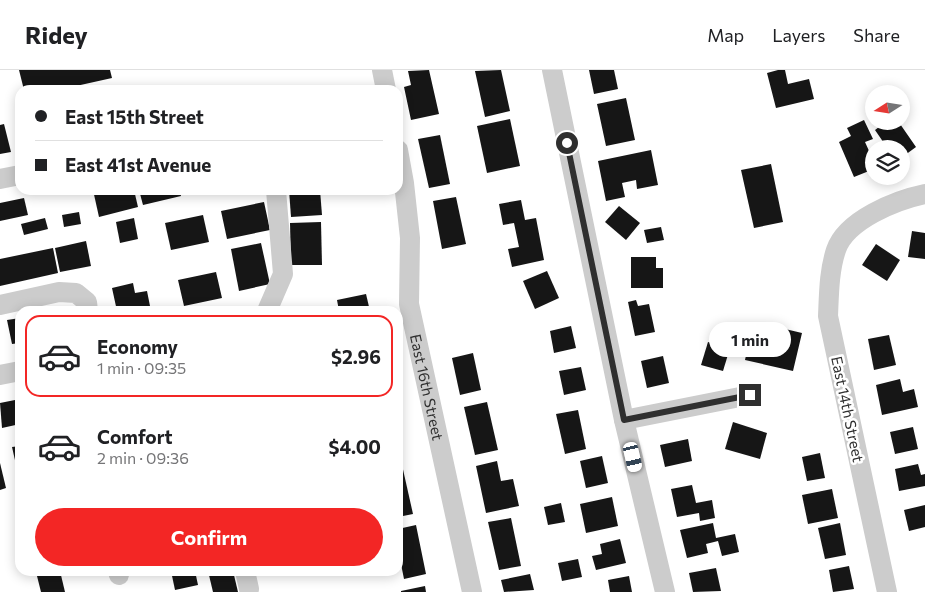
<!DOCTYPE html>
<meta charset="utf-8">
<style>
:root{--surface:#fff;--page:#f2f2f2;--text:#202124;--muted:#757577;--line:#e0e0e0;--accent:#f32625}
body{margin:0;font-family:Commissioner,sans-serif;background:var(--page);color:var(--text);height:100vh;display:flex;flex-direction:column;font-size:19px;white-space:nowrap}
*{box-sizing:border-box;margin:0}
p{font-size:16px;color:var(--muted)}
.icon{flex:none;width:28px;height:28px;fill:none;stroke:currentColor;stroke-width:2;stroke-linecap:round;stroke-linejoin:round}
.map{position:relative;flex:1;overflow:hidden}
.details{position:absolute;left:15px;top:236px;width:388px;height:270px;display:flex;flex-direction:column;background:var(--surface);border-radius:15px;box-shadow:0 2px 12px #0003}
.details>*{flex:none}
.guide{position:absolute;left:15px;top:15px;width:388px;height:110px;border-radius:15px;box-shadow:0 2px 12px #0003;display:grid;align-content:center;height:110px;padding:0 20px;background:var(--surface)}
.needle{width:32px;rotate:258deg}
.fabs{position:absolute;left:865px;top:15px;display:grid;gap:10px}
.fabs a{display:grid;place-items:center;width:45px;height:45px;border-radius:50%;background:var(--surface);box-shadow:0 2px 12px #0003;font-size:25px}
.end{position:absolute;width:22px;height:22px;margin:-11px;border:6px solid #2f2f2f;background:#fff;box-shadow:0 0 0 2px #fff}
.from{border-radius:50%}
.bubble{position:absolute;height:35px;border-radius:18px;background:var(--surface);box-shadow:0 2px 12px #0003;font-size:16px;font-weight:700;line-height:35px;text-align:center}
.car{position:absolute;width:15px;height:30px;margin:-15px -8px;border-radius:6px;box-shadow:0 0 4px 1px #0007;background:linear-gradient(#fff 24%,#345 0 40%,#fff 0 76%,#345 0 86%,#fff 0)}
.guide b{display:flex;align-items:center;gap:18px;height:48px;font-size:19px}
.guide b+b{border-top:1px solid var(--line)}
.guide i{width:12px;height:12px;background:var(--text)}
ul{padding:9px 0 0;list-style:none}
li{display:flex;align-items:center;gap:15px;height:82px;margin:0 10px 8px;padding:0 10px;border:2px solid transparent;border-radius:15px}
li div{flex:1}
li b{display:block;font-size:19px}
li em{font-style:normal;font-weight:700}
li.on{border-color:var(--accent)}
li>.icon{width:45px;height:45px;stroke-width:1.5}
.button{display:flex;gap:10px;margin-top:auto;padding:10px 20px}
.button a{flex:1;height:58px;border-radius:30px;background:var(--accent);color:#fff;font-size:20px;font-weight:700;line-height:58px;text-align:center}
header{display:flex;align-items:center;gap:30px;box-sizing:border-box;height:70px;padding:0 25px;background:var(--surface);border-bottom:1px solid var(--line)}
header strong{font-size:24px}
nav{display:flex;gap:28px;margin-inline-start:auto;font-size:18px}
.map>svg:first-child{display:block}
.building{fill:#161616}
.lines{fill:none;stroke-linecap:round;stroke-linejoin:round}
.minor{stroke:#ccc;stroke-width:20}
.route{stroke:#2f2f2f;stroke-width:6}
.labels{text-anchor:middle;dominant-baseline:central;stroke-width:5;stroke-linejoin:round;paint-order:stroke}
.street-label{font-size:15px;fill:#2f2f2f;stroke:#fff}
</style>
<header>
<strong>Ridey</strong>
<nav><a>Map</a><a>Layers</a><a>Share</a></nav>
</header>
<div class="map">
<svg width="925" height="522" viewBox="0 0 925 522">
<rect width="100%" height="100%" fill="#fff"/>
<!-- building -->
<g class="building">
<path d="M19,0H110L112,8L58,20H24Z"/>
<path d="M429,0L439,44L411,50L404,17L411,15L408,1Z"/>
<path d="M501,0L510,41L485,47L475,1Z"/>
<path d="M589,0H614L618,19L594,24Z"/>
<path d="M778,0H785L788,14L809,9L814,29L776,38L767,3Z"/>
<path d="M626,28L635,70L606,76L597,34Z"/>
<path d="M510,49L520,96L487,103L477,56Z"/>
<path d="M864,50L873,69L865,72L874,92V99L854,107L839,72L851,66L847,58Z"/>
<path d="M887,51H898L916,77L901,88V79H888L875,60Z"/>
<path d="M4,54L11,82L0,84V55Z"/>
<path d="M440,65L450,114L429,118L418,69Z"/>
<path d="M651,80L658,115L637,119L636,110L622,113L625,127L606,131L598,91Z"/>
<path d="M771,94L783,152L754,158L741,100Z"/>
<path d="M93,120H134L138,137L99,147Z"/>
<path d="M139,120H180L181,126L143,135Z"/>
<path d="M289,120H320L322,145L291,147Z"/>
<path d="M456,127L466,174L442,179L433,131Z"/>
<path d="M24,128L28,145L0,151V133Z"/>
<path d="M521,130L525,150L536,148L544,190L512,197L508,179L519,177L514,153L503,155L499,134Z"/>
<path d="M264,132L270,160L227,169L221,141Z"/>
<path d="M619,136L640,153L626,170L605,152Z"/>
<path d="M79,142L81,154L64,157L62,145Z"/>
<path d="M203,145L209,172L171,180L165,153Z"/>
<path d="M45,148L48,159L24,165L21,154Z"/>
<path d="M134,148L138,169L120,173L116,152Z"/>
<path d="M321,152L322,195H291L290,153Z"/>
<path d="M661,157L664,170L647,173L644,160Z"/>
<path d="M912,161L925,163V189L908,187Z"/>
<path d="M86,171L91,196L60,202L55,178Z"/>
<path d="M261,173L270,214L239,221L231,179Z"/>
<path d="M876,174L900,190L887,211L862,195Z"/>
<path d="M53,178L58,203L0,216V189Z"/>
<path d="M631,187H656V198H663V218H631Z"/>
<path d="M547,201L559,228L535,239L523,211Z"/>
<path d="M216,202L222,228L184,236L178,210Z"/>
<path d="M133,213L135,223L147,221L151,241H117L112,218Z"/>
<path d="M366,224L370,241H339L337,230Z"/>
<path d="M636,230L638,236L649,234L655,262L635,266L628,232Z"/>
<path d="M20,248V273L12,274L7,250Z"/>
<path d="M764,254L802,263L793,301L745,290L751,262L761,265Z"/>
<path d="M571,256L576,278L554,283L550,261Z"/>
<path d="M889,265L896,295L874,300L868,269Z"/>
<path d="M708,272L730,278L723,301L701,295Z"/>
<path d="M473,283L481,320L460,325L452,288Z"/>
<path d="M663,286L669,313L647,318L641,291Z"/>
<path d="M581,297L586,320L564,325L559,301Z"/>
<path d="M900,309L903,322L914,319L918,337L882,345L876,315Z"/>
<path d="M20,329V354L2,358L0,333Z"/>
<path d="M487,332L498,380L475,385L464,337Z"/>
<path d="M578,340L586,379L565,384L556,344Z"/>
<path d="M733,352L767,363L760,389L725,379Z"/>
<path d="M913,357L918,379L895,384L890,362Z"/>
<path d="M688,369L692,391L665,397L660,375Z"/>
<path d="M20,376V399H17L12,377Z"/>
<path d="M820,383L825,408L807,411L802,387Z"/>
<path d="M602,386L608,413L586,418L580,391Z"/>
<path d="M497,391L501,411L513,409L519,436L486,443L476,396Z"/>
<path d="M0,393L6,418L0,420Z"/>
<path d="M918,394L921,405L925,404V416L899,421L895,399Z"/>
<path d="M402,395L413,444L398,447V396Z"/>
<path d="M20,411V423H19L17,412Z"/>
<path d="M692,415L696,433L712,430L715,448L700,451L699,443L677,447L671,419Z"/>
<path d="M832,419L838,448L808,454L802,425Z"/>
<path d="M612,427L618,456L586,463L580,434Z"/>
<path d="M561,433L565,452L548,455L544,437Z"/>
<path d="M925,435V457L909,461L904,440Z"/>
<path d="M511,448L521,496L499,500L488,452Z"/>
<path d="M713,453L716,468L735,464L739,482L722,486L718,471L706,474L708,483L687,488L680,460Z"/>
<path d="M840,453L846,485L825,489L818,458Z"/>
<path d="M416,455L426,504L404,509L399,484L398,485V459Z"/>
<path d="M620,469L626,493L596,500L592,486L602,484L600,474Z"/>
<path d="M578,489L582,507L562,511L558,493Z"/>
<path d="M849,496L854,519L833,522L829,500Z"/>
<path d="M716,498L721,521L693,522L689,503Z"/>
<path d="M60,501L65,522H41L36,502Z"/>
<path d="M171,501H195L198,515L175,520Z"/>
<path d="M208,501H233L238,522H213Z"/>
<path d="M530,504L534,520L504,522L501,510Z"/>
<path d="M629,506L632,522H610L608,510Z"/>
<path d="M425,516L426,522H401V521Z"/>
</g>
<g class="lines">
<!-- minor -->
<g class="minor">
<path d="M382,0L386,20"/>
<path d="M552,0L624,350L665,522"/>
<path id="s1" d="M398,80L404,113L410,168L409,234L472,522"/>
<path d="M0,109L20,105"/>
<path d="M0,235L59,222L76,223L87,232L88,241"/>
<path d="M267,241L283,204L276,120"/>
<path d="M0,305L20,301"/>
<path d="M624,350L750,325"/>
<path d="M118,501L119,505"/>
<path d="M245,501L249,519"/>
<path d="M887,522L828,246C829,224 829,201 836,180C846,150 896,130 925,124"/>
</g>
</g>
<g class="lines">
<!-- route -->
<path class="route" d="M567,73L624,350L750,325"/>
</g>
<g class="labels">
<!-- street labels -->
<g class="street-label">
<text stroke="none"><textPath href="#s1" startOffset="240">East 16th Street</textPath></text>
<text transform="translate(848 339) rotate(78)">East 14th Street</text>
</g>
</g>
</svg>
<div class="fabs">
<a><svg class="needle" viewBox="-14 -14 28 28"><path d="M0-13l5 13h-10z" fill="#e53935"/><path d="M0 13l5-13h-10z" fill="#757577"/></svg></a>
<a><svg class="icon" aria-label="layers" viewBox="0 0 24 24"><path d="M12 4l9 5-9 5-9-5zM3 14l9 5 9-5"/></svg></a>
</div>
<i class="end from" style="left:567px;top:73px"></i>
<i class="end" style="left:750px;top:325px"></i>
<div class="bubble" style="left:709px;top:252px;width:82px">1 min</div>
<i class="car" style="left:633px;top:387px;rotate:167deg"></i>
<div class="guide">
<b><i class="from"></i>East 15th Street</b>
<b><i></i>East 41st Avenue</b>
</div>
<section class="details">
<ul>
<li class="on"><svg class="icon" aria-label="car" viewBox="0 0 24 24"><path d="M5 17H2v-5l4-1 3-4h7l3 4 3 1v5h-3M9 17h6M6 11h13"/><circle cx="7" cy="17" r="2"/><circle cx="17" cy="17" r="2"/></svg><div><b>Economy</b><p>1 min · 09:35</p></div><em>$2.96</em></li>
<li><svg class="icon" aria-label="car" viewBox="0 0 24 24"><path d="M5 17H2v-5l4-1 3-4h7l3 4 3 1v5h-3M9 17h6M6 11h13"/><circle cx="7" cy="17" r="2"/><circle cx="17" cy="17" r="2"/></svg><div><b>Comfort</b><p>2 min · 09:36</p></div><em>$4.00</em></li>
</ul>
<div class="button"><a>Confirm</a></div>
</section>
</div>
